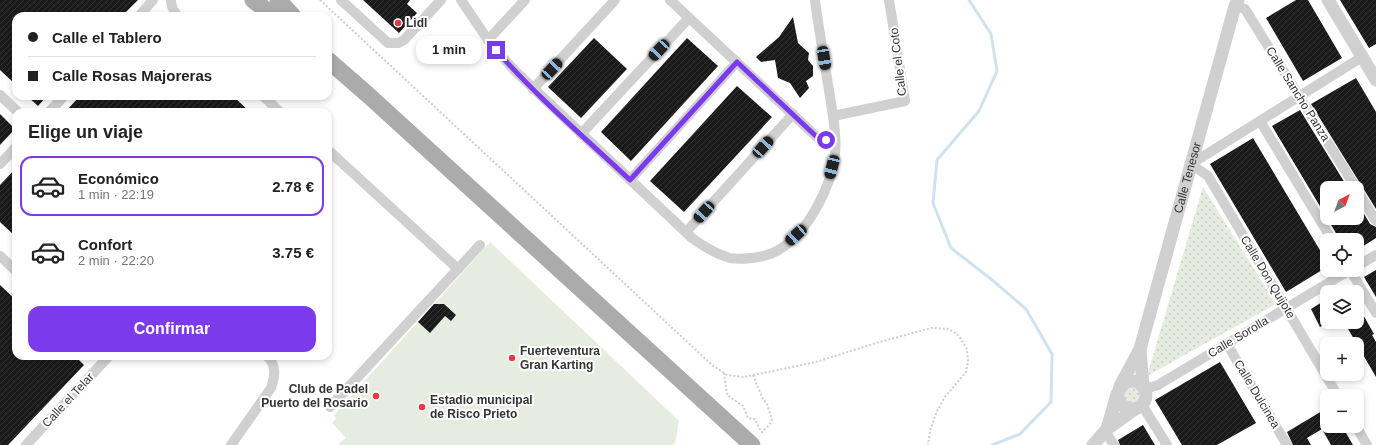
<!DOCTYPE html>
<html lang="es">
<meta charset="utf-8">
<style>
:root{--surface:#fff;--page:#f2f2f2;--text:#222;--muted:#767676;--line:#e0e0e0;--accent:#7c3aed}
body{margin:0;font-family:Helvetica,sans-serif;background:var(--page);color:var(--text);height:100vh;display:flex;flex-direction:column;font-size:15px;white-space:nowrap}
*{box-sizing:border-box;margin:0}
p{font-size:13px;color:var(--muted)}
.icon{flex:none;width:22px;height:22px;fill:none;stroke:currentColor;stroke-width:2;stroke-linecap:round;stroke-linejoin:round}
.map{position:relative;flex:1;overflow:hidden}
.details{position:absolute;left:12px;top:108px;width:320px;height:252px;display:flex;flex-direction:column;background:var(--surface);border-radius:12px;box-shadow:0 2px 6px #0003}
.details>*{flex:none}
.top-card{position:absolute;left:12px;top:12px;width:320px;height:88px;border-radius:12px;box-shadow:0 2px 6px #0003;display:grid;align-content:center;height:88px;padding:0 16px;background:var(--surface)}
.needle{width:26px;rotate:41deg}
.buttons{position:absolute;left:1320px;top:181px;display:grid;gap:8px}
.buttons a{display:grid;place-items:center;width:44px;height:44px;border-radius:8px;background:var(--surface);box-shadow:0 2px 6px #0003;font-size:20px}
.end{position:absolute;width:18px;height:18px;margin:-9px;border:5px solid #7c3aed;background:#fff;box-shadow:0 0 0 2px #fff}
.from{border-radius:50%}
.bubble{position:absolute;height:28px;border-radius:12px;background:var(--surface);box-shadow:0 2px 6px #0003;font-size:13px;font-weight:600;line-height:28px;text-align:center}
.car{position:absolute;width:12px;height:24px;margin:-12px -6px;border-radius:5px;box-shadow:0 0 3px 1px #0007;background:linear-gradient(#222 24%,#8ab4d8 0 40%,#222 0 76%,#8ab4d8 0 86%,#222 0)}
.top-card b{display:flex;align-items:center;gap:14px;height:38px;font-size:15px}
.top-card b+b{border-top:1px solid var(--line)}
.top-card i{width:10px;height:10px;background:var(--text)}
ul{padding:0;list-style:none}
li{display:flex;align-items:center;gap:12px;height:60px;margin:0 8px 6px;padding:0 8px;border:2px solid transparent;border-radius:12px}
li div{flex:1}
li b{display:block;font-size:15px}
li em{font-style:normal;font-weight:600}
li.active{border-color:var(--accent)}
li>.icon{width:36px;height:36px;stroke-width:1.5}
h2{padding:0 16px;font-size:18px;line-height:48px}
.button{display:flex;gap:8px;margin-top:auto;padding:8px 16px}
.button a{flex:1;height:46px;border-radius:12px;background:var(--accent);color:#fff;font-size:16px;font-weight:600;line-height:46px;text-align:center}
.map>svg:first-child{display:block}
.grass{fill:url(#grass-dots)}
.pitch{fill:#e6ecdf}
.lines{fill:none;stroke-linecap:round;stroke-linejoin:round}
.stream{stroke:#cfe2ee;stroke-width:3}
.building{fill:url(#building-hatch)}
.path{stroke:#cdcdcd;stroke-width:2;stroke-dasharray:2 2;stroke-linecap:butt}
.minor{stroke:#d0d0d0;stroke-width:10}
.tertiary{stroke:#d0d0d0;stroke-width:13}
.primary{stroke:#ababab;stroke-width:17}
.route{stroke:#7c3aed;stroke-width:5}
.poi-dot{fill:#e63946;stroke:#fff;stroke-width:1.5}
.labels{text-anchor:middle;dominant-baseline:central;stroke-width:4;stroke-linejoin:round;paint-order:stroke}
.poi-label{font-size:12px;font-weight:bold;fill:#333;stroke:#fff;text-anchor:start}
.street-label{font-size:12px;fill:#333;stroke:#fff}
</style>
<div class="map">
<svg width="1376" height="445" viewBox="0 0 1376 445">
<defs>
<pattern id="grass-dots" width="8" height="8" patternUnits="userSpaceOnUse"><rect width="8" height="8" fill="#e6ecdf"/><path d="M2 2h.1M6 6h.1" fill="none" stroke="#c6cbc0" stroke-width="1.8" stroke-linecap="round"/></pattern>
<pattern id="building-hatch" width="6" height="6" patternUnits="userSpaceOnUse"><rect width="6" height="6" fill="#1a1a1a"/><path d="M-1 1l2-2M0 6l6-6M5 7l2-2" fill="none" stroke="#333"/></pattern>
</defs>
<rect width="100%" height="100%" fill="#fff"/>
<!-- grass -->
<g class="grass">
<path d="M1203,187L1276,304L1147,376Z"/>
<circle cx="1132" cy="395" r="8"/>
</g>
<!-- pitch -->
<path class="pitch" d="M490,242L679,421L675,443L672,445H337L346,438L332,423L336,418L334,415Z"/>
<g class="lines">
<!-- stream -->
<path class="stream" d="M969,0L991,34L997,71L979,111L937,160L933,203L951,248L991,279L1026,309L1052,354L1051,402L1020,434L992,445"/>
</g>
<!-- building -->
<g class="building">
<path d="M0,0H138L122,16H16V85L0,70Z"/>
<path d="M363,0H410L407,4L417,13L399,33Z"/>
<path d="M1296,0H1308L1342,58L1303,81L1266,18Z"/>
<path d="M1340,0H1376V44L1369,48Z"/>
<path d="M793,17L798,43L809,53L808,60L813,66V76L806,81L809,88L800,98L790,83L778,78L775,60L761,62L756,57L779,37Z"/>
<path d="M594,38L627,69L581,118L548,87Z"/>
<path d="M687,38L718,66L631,161L601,132Z"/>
<path d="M1356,78L1376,112V209L1311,104Z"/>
<path d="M737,86L772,117L684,212L650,181Z"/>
<path d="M27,96H47L38,106Z"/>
<path d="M80,96H233L250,112H65Z"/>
<path d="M1300,110L1348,188H1327V218L1272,126Z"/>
<path d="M0,114L15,129L0,145Z"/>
<path d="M1253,138L1327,262V267L1286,292L1210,164Z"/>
<path d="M16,168V237L0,222V185Z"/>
<path d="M1357,202L1370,224L1376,227V238L1357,250V240H1340L1327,218H1357Z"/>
<path d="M1376,270V297L1364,277Z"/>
<path d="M0,285L16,300V356H75L84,365L8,445H0Z"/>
<path d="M1327,299V323L1320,327L1311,309Z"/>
<path d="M434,304H444L456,315L451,321L445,316L430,333L418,322Z"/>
<path d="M1357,304L1374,334L1372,335L1376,342V377L1344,322H1357Z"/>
<path d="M1220,362L1256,423L1217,445H1182L1155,400Z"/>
<path d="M1327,408V426H1342L1353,445H1331L1322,429L1307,438L1311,445H1293L1287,432Z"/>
<path d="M1143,425L1155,445H1120L1118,440Z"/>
</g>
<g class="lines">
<!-- path -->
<g class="path">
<path d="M320,0L712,365L727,375L744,377L816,362L876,343L931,328L949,329L959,336L967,349L968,362L966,372L945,397L937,411L930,431L928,445"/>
<path d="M724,373L727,395L743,406L748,418L755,419L761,432"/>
<path d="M753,375L762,397L767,404L772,420L769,425L760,434"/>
</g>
<!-- minor -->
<g class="minor">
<path d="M171,0C171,6 174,12 178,16"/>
<path d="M341,0L388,43H398L404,40L441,0"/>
<path d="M461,0L488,40L514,70L692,238C703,246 714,253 727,257C734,260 743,259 751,258C761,257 771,255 780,249C808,232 832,186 835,154C837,133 832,111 829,90C824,60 819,30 815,0"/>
<path d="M670,0L819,139L835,141"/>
<path d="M1235,6L1245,9L1356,188"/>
<path d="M139,16L153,0"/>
<path d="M488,40L525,0"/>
<path d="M533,89L615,0"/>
<path d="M0,95L18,112"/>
<path d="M263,96L280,112"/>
<path d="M49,112L64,96"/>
<path d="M833,116L905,101L889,0"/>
<path d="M1260,121L1332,240"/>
<path d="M581,134L689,18"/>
<path d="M328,150L458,269"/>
<path d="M0,164L16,147"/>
<path d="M630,180L737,62"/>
<path d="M1357,190L1376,221"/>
<path d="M686,232L793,114"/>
<path d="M0,256L16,271"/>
<path d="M1357,266L1376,255"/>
<path d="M1350,270L1376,313"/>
<path d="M1227,344L1287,445"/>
<path d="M1145,389L1158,385L1350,270"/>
<path d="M1338,396L1208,176L1191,164L1362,57"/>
<path d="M1142,405L1167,445"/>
<path d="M330,407L480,245"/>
<path d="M1356,426L1367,445"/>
<path d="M1105,431L1114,445"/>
<path d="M26,445L109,356"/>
<path d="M231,445L271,388C275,376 277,366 267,356"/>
</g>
<!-- tertiary -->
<g class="tertiary">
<path d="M1328,0L1376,80"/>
<path d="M1140,349L1143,386"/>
<circle cx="1132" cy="395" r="14"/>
<path id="s1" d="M1120,386L1140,349L1235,6L1238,0"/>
<path d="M1107,429L1117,394"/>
<path d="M1093,445L1107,429L1135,409"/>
</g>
<!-- primary -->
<g class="primary">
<path d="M253,0L274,16"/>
<path d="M278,0L293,16"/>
<path d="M328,60L367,94L752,445"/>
</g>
</g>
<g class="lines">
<!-- route -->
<path class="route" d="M496,50C537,97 585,138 630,180L737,62L819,139L826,140"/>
</g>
<!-- markers -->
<g class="poi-dot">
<circle cx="398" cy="23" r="4"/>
<circle cx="512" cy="358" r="4"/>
<circle cx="376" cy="396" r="4"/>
<circle cx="422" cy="407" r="4"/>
</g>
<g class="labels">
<!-- poi labels -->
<g class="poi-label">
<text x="406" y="23">Lidl</text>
<text x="520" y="351">Fuerteventura<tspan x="520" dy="14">Gran Karting</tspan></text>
<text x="368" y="389" text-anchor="end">Club de Padel<tspan x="368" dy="14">Puerto del Rosario</tspan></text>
<text x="430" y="400">Estadio municipal<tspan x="430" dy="14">de Risco Prieto</tspan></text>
</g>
<!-- street labels -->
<g class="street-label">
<text transform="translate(898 62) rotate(-97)">Calle el Coto</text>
<text transform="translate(1298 94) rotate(58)">Calle Sancho Panza</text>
<text stroke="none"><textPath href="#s1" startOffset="220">Calle Tenesor</textPath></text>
<text transform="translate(1268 277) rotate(59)">Calle Don Quijote</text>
<text transform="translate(1238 337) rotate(-31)">Calle Sorolla</text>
<text transform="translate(1257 394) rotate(59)">Calle Dulcinea</text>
<text transform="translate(68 400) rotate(-47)">Calle el Telar</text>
</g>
</g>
</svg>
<div class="buttons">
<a><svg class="needle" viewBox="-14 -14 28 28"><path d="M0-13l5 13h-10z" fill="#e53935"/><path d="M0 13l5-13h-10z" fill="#767676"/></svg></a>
<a><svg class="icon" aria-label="locate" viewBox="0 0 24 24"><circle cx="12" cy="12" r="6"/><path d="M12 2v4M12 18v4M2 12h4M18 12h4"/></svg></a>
<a><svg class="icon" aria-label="layers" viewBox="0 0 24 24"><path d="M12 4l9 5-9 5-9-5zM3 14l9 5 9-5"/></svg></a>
<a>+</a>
<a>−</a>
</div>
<i class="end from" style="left:826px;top:140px"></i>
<i class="end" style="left:496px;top:50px"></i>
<div class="bubble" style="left:416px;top:36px;width:66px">1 min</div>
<i class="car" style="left:659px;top:50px;rotate:223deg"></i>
<i class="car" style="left:824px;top:58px;rotate:171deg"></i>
<i class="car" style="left:552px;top:69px;rotate:43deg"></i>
<i class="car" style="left:763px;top:147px;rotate:42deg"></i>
<i class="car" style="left:832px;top:167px;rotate:194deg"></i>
<i class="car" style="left:704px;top:212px;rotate:222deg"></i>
<i class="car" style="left:796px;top:235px;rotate:228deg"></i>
<div class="top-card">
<b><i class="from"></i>Calle el Tablero</b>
<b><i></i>Calle Rosas Majoreras</b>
</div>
<section class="details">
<h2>Elige un viaje</h2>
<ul>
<li class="active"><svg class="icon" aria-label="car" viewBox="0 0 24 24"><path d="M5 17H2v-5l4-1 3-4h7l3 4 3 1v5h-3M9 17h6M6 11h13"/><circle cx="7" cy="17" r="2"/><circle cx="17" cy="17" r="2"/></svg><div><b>Económico</b><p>1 min · 22:19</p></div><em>2.78 €</em></li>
<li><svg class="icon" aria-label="car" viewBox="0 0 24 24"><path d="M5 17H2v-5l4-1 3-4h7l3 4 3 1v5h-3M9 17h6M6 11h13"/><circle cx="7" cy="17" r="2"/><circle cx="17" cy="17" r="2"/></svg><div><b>Confort</b><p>2 min · 22:20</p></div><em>3.75 €</em></li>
</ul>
<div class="button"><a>Confirmar</a></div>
</section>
</div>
